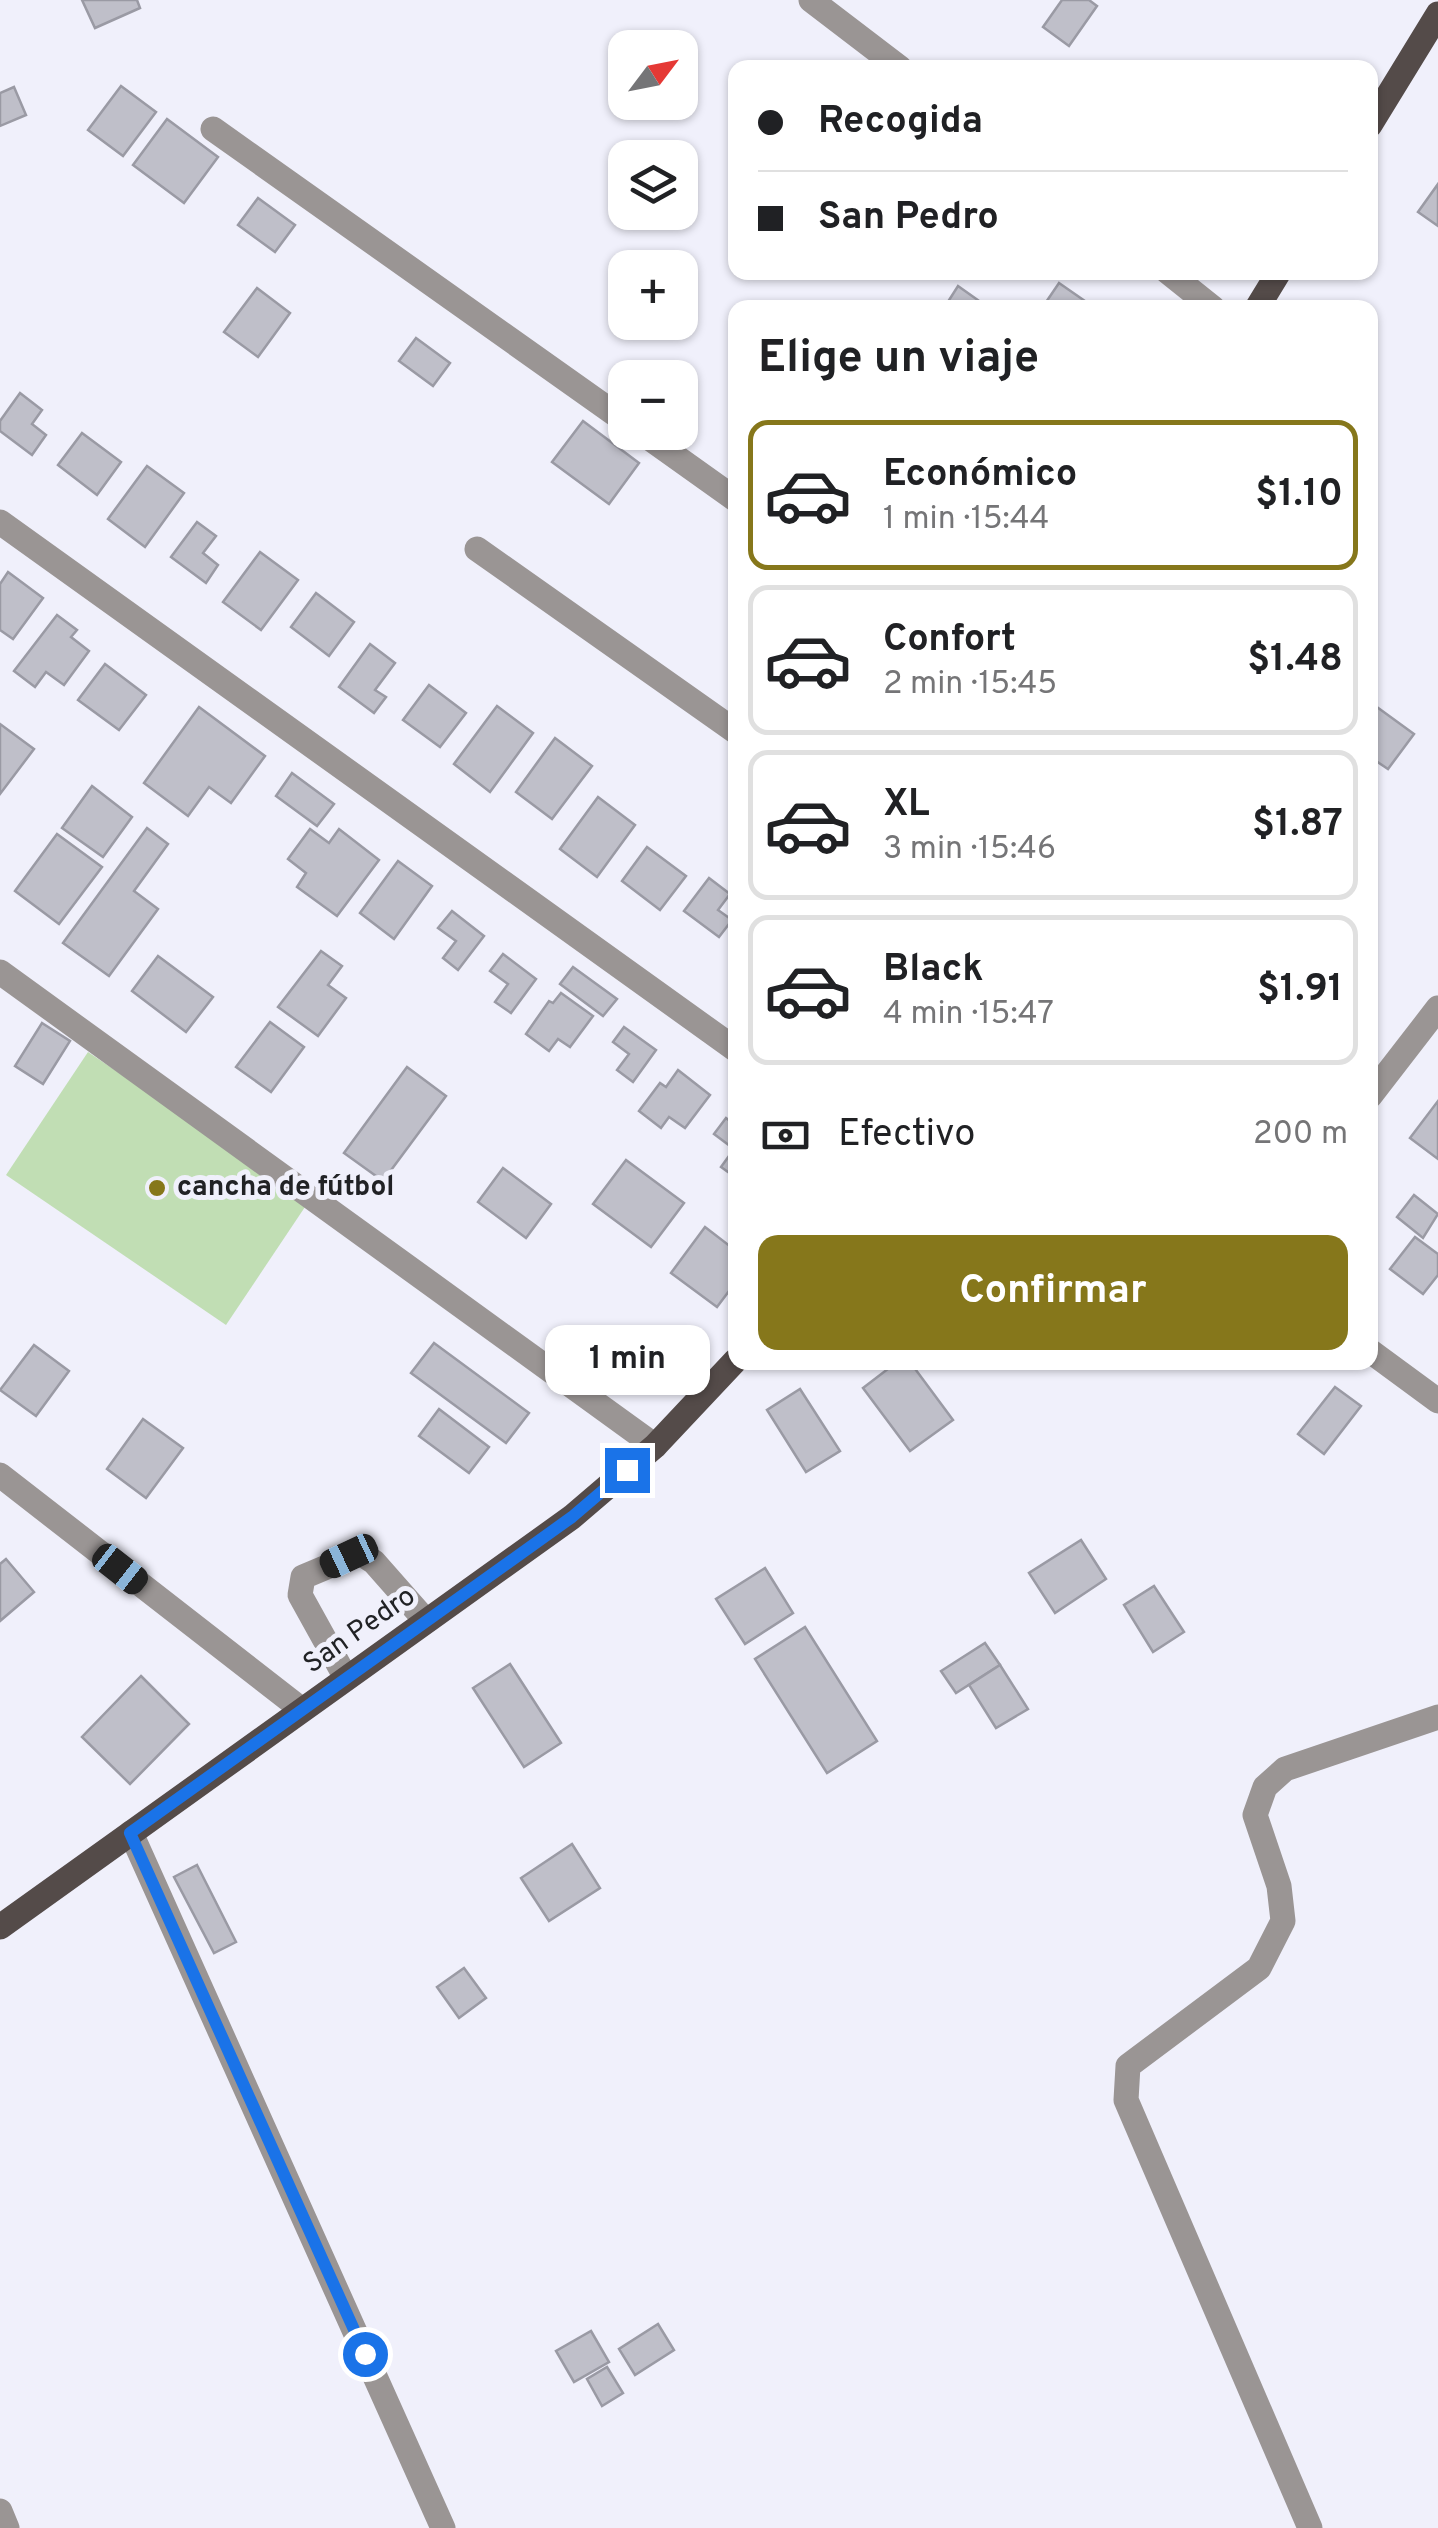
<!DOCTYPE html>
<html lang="es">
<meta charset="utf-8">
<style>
:root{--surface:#fff;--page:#f2f2f2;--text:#202124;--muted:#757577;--line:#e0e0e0;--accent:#86771b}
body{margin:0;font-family:Overpass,sans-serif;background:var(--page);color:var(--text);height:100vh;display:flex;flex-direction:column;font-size:38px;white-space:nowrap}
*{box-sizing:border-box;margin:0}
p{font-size:32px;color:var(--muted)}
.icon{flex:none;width:55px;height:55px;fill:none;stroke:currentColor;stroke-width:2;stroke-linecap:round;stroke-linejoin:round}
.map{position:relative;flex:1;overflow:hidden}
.side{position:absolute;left:728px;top:300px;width:650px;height:1070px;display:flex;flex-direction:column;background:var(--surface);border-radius:20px;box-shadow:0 2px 8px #0004}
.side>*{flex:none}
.banner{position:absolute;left:728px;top:60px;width:650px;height:220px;border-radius:20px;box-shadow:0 2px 8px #0004;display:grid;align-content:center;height:220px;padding:0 30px;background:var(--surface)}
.needle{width:65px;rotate:58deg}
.fabs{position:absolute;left:608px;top:30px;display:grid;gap:20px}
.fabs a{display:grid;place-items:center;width:90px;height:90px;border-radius:20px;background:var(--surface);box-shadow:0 2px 8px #0004;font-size:50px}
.end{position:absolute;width:45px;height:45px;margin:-22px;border:12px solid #1a73e8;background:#fff;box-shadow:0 0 0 5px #fff}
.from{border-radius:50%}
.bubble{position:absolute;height:70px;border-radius:20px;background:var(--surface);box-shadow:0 2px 8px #0004;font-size:32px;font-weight:700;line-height:70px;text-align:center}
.car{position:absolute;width:30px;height:60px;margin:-30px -15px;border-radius:12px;box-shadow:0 0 8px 2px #0007;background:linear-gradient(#222 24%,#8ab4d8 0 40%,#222 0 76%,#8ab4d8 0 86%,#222 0)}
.banner b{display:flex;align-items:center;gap:35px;height:95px;font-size:38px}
.banner b+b{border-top:2px solid var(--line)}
.banner i{width:25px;height:25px;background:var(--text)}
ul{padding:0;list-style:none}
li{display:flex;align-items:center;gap:30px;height:150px;margin:0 20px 15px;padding:0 10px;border:5px solid var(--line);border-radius:20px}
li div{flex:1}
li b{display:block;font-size:38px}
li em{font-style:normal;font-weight:700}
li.active{border-color:var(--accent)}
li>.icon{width:90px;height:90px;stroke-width:1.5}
h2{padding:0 30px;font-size:45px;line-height:120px}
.pay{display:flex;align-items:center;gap:25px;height:110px;padding:0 30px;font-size:38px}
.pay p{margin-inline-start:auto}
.cta{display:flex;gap:20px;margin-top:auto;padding:20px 30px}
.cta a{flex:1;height:115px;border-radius:20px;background:var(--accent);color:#fff;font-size:40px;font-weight:700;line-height:115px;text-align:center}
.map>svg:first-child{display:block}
.green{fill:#c1deb4}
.building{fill:#bfbfc9;stroke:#9a9aa4;stroke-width:2.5}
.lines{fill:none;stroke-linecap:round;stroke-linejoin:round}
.minor{stroke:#9a9594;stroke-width:25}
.major{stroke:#544b49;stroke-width:25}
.route{stroke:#1a73e8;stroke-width:12}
.poi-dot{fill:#86771b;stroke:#f0f0fb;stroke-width:4}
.labels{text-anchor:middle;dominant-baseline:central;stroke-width:10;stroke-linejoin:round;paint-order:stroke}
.poi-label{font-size:28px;font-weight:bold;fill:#212225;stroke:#f0f0fb;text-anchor:start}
.street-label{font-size:28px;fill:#212225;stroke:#f0f0fb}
</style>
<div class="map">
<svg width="1438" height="2528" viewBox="0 0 1438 2528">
<rect width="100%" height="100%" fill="#f0f0fb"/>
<!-- green -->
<path class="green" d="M88,1052L309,1201L226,1325L6,1175Z"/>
<!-- building -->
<g class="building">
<path d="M82,0H137L140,8L95,28Z"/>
<path d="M1062,0H1089L1097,6L1069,46L1043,27Z"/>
<path d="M121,86L156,112L123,156L88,130Z"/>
<path d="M14,87L26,115L0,126V93Z"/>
<path d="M167,119L218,157L184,203L133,165Z"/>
<path d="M1438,184V226L1418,212Z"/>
<path d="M258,198L295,225L275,252L238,225Z"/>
<path d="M1059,283L1095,308H1042Z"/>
<path d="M958,286L989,308H944Z"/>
<path d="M257,288L290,313L258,357L224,332Z"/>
<path d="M416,338L450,363L433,386L399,361Z"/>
<path d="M20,393L42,410L32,424L46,435L32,455L0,431V421Z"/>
<path d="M583,421L639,463L609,504L552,462Z"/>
<path d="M82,433L121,462L97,495L58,465Z"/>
<path d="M147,466L184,493L145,547L108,519Z"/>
<path d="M197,522L216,536L203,553L218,565L206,583L171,557Z"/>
<path d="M260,552L298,580L261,630L223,602Z"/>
<path d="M8,572L43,598L13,639L0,630V584Z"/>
<path d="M316,593L354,622L329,656L291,627Z"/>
<path d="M57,615L77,630L71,637L89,651L64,685L46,672L35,687L14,671Z"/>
<path d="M370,644L395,663L375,690L386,697L374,713L339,687Z"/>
<path d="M105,664L146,695L119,730L78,700Z"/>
<path d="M429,685L466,713L440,747L403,720Z"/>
<path d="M1370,702L1414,734L1388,769L1370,757Z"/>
<path d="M497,706L533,733L490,792L454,764Z"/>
<path d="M199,707L265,756L231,803L209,787L188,816L144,783Z"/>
<path d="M0,724L34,749L0,794Z"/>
<path d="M555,738L592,766L552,819L516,792Z"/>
<path d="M292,773L334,804L317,826L276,796Z"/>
<path d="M92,786L132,817L103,857L62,828Z"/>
<path d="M598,797L635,825L597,877L560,849Z"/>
<path d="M147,828L168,844L134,891L158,909L109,976L63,943Z"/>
<path d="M310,829L329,843L339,829L379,860L337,916L297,887L306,873L288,859Z"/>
<path d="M57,834L102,867L59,924L15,891Z"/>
<path d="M647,847L686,876L660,910L622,881Z"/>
<path d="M398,861L432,886L394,939L360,913Z"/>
<path d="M709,878L730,894L718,910L732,920L719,937L684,911Z"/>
<path d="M452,911L484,936L458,970L443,958L456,941L438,928Z"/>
<path d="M321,951L342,966L328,985L346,998L318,1036L278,1007Z"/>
<path d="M503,954L536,979L511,1013L495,1002L508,984L490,971Z"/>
<path d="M158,956L213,997L186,1032L132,991Z"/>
<path d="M573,967L617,999L603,1016L560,984Z"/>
<path d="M561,993L593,1016L570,1047L558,1039L549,1051L526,1034L549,1001L553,1003Z"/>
<path d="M270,1022L304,1047L271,1092L236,1067Z"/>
<path d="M42,1023L70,1041L43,1084L15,1066Z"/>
<path d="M624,1027L656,1050L633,1082L617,1070L629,1054L613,1042Z"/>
<path d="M407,1067L446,1096L383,1181L344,1153Z"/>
<path d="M678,1070L710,1095L685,1128L669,1117L661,1128L639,1111L660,1083L666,1087Z"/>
<path d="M1438,1101V1159L1410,1138Z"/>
<path d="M726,1118L735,1125V1177L721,1167L734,1149L714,1134Z"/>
<path d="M626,1160L684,1203L651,1247L593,1204Z"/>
<path d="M503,1168L551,1204L526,1238L478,1202Z"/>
<path d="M1414,1195L1438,1214L1423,1238L1397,1217Z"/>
<path d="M705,1227L735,1250V1283L717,1307L671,1273Z"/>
<path d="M1415,1237L1438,1254V1275L1423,1294L1390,1269Z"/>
<path d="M434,1343L529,1413L506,1443L411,1373Z"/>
<path d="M34,1345L69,1371L36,1416L0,1390Z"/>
<path d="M897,1362H910L953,1420L910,1451L863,1388Z"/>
<path d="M1335,1387L1361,1406L1324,1454L1298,1434Z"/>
<path d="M800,1389L840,1451L806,1472L767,1410Z"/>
<path d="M439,1409L489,1447L469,1473L419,1436Z"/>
<path d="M143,1419L183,1448L146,1498L107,1469Z"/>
<path d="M1081,1540L1106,1579L1055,1613L1029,1573Z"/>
<path d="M6,1559L34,1592L0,1621V1564Z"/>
<path d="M765,1568L793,1613L745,1644L716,1599Z"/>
<path d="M1154,1586L1184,1632L1153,1652L1124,1605Z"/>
<path d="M805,1627L877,1741L827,1773L755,1659Z"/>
<path d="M985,1643L1000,1665L956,1693L941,1671Z"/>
<path d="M510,1664L561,1743L524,1767L473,1688Z"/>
<path d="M1000,1665L1028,1709L996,1728L969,1685Z"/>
<path d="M141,1676L189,1724L130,1784L82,1737Z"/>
<path d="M572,1844L600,1888L549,1921L521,1878Z"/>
<path d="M197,1865L236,1942L214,1953L174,1877Z"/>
<path d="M464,1968L486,1998L459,2018L437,1987Z"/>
<path d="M658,2324L674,2350L635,2375L619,2349Z"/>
<path d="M591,2331L609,2362L574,2382L556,2351Z"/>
<path d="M607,2367L623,2393L602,2406L587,2379Z"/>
</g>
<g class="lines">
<!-- minor -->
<g class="minor">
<path d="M811,0L900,68"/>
<path d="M213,129L625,421"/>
<path d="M1168,272L1213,308"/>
<path d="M641,432L735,499"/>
<path d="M0,522L735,1049"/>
<path d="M477,549L735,731"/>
<path d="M0,972L655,1446"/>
<path d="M1370,1096L1438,1008"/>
<path d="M1370,1351L1438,1401"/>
<path d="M0,1475L301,1709"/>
<path d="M346,1678L300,1595L303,1577L360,1553L374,1562L426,1621"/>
<path d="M131,1833L443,2528"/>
<path d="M0,2511L7,2528"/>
<path d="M1310,2528L1126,2100L1128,2066L1259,1968L1283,1921L1279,1886L1255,1815L1265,1787L1285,1769L1438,1717"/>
</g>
<!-- major -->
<g class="major">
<path d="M1370,125L1438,14"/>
<path d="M1257,308L1279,272"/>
<path d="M0,1927L572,1517L655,1446L735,1361"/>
</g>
</g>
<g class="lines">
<!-- route -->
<path class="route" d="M365,2354L130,1833L572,1517L627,1470"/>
</g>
<!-- markers -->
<circle class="poi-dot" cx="157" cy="1188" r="10"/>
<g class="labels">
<!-- poi labels -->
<g class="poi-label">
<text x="177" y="1188">cancha de fútbol</text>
</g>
<!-- street labels -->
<g class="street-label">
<text transform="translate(360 1631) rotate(-35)">San Pedro</text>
</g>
</g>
</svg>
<div class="fabs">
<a><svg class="needle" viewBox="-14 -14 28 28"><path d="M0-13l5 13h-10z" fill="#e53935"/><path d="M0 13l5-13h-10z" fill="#757577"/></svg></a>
<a><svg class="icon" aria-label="layers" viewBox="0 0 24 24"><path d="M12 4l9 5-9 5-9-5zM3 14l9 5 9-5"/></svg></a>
<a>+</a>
<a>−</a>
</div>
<i class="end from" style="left:365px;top:2354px"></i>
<i class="end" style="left:627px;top:1470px"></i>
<div class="bubble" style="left:545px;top:1325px;width:165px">1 min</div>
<i class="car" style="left:349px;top:1556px;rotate:245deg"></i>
<i class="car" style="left:120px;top:1569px;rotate:128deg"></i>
<div class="banner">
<b><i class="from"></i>Recogida</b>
<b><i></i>San Pedro</b>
</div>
<section class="side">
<h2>Elige un viaje</h2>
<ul>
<li class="active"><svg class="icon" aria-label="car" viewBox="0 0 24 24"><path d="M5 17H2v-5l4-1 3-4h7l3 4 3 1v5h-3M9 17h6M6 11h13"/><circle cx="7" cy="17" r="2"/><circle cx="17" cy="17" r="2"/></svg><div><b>Económico</b><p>1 min · 15:44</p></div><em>$1.10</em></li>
<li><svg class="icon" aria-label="car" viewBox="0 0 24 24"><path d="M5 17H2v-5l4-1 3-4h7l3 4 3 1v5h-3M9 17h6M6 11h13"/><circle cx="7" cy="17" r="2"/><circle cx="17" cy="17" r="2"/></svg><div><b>Confort</b><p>2 min · 15:45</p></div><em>$1.48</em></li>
<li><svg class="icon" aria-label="car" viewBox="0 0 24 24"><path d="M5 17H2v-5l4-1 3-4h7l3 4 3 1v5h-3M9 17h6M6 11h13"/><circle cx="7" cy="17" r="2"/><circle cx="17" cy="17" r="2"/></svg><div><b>XL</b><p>3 min · 15:46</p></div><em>$1.87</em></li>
<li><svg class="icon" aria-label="car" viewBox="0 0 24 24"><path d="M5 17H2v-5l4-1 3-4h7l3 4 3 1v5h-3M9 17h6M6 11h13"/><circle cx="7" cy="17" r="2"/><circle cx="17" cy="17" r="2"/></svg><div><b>Black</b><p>4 min · 15:47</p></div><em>$1.91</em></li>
</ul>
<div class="pay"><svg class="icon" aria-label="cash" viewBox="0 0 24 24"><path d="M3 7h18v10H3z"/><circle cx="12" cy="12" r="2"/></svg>Efectivo<p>200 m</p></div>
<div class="cta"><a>Confirmar</a></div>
</section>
</div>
